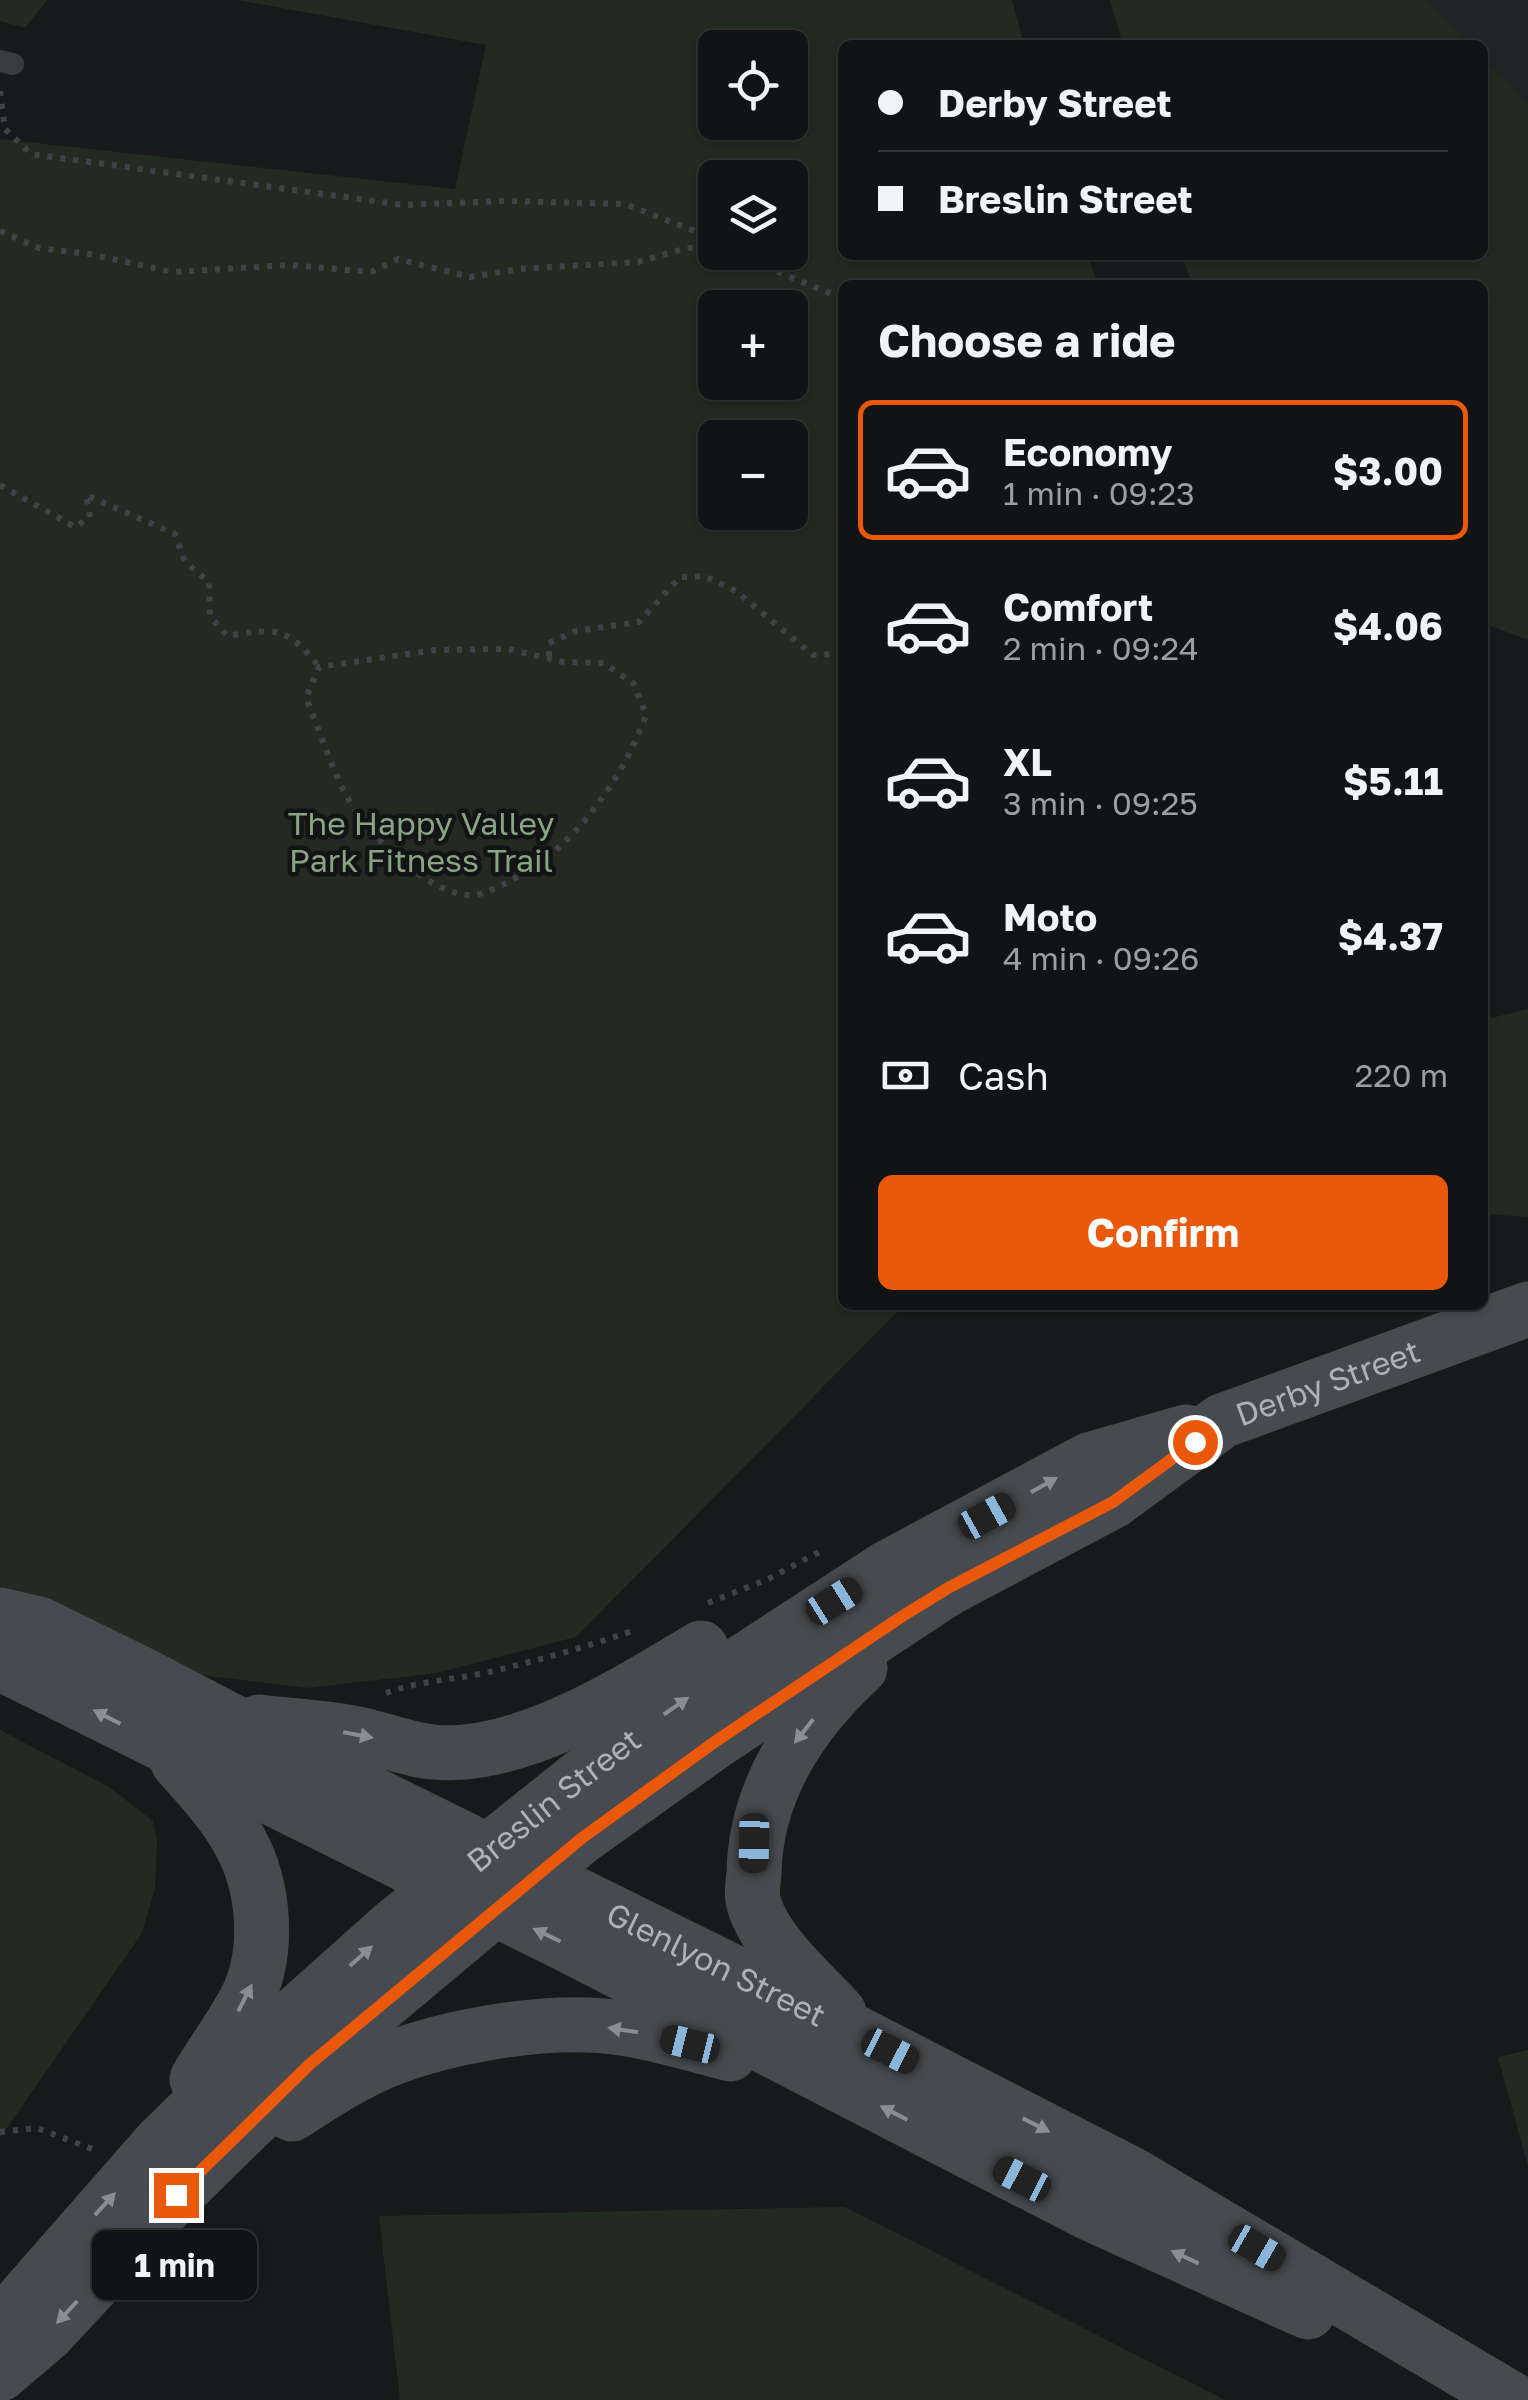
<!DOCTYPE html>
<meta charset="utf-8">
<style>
:root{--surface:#121314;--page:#1b1c1d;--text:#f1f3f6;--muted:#9c9ea0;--line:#313234;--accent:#ea580c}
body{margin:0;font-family:"Golos Text",sans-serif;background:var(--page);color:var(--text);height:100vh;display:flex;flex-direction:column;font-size:38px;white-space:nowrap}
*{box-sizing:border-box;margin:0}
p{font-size:32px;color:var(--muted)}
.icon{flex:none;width:55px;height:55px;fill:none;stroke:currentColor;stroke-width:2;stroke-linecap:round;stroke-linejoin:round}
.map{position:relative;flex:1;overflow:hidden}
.details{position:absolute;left:838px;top:280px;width:650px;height:1030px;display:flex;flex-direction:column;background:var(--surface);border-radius:15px;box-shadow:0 2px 8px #0004,0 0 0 2px var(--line)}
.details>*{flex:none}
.hud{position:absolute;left:838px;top:40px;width:650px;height:220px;border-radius:15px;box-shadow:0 2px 8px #0004,0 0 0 2px var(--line);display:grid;align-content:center;height:220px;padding:0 40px;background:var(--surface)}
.controls{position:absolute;left:698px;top:30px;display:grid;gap:20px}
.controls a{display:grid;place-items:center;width:110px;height:110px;border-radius:15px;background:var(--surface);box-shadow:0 2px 8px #0004,0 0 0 2px var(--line);font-size:50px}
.end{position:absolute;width:45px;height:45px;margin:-22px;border:12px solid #ea580c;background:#fff;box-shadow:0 0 0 5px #fff}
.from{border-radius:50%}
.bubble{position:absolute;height:70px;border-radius:15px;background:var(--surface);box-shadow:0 2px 8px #0004,0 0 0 2px var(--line);font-size:32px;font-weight:700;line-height:70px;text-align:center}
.car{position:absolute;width:30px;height:60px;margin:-30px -15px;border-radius:12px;box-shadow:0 0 8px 2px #0007;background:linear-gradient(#222 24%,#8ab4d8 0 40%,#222 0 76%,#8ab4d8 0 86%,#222 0)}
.hud b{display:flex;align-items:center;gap:35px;height:95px;font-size:38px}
.hud b+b{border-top:2px solid var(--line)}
.hud i{width:25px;height:25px;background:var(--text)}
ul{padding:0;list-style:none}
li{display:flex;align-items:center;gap:30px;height:140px;margin:0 20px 15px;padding:0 20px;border:5px solid transparent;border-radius:15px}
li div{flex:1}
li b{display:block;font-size:38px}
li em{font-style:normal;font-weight:700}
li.current{border-color:var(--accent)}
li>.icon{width:90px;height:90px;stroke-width:1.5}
h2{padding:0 40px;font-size:45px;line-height:120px}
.pay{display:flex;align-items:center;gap:25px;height:110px;padding:0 40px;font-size:38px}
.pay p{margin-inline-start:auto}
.button{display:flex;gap:20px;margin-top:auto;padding:20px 40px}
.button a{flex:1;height:115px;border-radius:15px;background:var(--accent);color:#fff;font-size:40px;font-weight:700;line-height:115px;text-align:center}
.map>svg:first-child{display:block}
.built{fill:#242527}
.green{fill:#232a22;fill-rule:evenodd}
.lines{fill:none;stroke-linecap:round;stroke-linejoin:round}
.path{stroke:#3f4346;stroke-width:6;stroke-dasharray:5 8;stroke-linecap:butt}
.service{stroke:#393c3f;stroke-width:22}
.secondary{stroke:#474b4f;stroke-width:55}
.oneway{fill:#888f94}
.route{stroke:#ea580c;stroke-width:12}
.labels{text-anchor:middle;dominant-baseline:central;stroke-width:9;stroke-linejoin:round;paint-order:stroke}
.park-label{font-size:32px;fill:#88a482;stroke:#131415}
.street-label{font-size:32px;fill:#abb3b9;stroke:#131415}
</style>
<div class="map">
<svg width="1528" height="2400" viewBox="0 0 1528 2400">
<rect width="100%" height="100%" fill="#18191a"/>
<!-- built -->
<path class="built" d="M1426,0H1528V103L1483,57L1482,45H1471Z"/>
<!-- green -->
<g class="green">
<path d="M0,0H47L25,28L0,21Z"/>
<path d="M237,0H1012L1024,45H842V255H1087L1099,285H842V1305H904L576,1637L437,1673L308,1688L175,1672L0,1586V139L455,189L486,45ZM715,48H790V122H715ZM715,178H790V252H715ZM715,308H790V382H715ZM715,438H790V512H715Z"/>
<path d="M1110,0H1426L1471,45H1123Z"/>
<path d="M1483,57L1528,103V640L1483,623L1482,285H1192L1182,255H1482Z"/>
<path d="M1528,1009V1217L1483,1214V1020Z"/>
<path d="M0,1730L109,1787L153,1821L157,1842L155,1889L142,1933L0,2138Z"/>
<path d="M1528,2050V2166L1498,2057Z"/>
<path d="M845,2207L1225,2400H400L379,2216Z"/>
</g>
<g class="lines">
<!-- path -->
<g class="path">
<path d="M0,91L5,129L31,154L403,205L506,201L625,204L715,239"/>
<path d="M0,231L39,248L89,254L172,272L290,265L371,272L398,259L470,277L519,269L638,262L687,248L715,247"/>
<path d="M744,252L773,270L842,298"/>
<path d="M0,485L75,527L90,517L86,495L175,534L185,562L209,582L210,616L227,636C276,628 287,626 319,667"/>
<path d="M509,649L563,662L604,663L634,684L646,715C627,768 591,821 548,857C534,868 492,893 475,895C431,899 365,832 347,797C330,765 320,731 306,698L319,667L435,650Z"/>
<path d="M549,656V643L576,631L639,622L680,577L704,576L736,591L813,655L842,654"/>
<path d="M708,1603L766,1580L823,1550"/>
<path d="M386,1693C419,1681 451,1680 485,1673C536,1661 586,1647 635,1630"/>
<path d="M0,2132L37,2128L95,2150"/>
</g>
<!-- service -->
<path class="service" d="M0,61L13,64"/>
<!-- secondary -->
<g class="secondary">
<path id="s1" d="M0,1615L39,1624L149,1678L336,1776L856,2033L1131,2174L1513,2400"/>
<path d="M0,1659L12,1669L568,1945L1089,2213L1308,2312"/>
<path d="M259,1722C292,1726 326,1727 358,1734C383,1739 408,1750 433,1752C520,1761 629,1691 701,1648"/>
<path d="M178,1762C200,1787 224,1812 240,1842C265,1887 270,1954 246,2000C232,2027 212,2053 197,2079"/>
<path d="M839,2013C812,1983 765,1943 754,1904C751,1895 753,1883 754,1874C755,1792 801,1722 860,1668"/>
<path d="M292,2114C324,2093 356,2072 392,2058C448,2037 527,2023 587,2025C635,2026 684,2042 730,2054"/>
<path id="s2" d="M0,2334L20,2303L160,2143L262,2044L394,1926L577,1780L669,1710L887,1568L1089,1460L1186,1432"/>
<path id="s3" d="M0,2374L48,2333L176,2195L310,2064L581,1837L716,1741L947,1589L1113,1501L1222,1421L1528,1309"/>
</g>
</g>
<!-- one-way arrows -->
<defs><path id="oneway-solid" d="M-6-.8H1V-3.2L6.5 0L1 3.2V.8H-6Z" transform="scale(2.5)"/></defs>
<g class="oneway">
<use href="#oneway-solid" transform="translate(1044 1485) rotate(-29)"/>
<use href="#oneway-solid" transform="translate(676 1706) rotate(-35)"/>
<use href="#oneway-solid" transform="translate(107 1717) rotate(-153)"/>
<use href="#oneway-solid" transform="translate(804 1731) rotate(128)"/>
<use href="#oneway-solid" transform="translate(358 1735) rotate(11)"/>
<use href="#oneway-solid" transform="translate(547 1935) rotate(-154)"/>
<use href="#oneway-solid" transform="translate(361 1956) rotate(-42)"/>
<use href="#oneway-solid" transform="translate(245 1998) rotate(-63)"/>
<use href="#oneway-solid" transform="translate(623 2030) rotate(-171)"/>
<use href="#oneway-solid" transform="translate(894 2113) rotate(-153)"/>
<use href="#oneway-solid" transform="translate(1036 2125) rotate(27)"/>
<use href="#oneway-solid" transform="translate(105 2204) rotate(-48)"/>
<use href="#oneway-solid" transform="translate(1185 2257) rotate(-155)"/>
<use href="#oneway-solid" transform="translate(67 2312) rotate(133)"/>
</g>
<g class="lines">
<!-- route -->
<path class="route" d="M176,2195L310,2064L582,1838L716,1741L901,1617L948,1588L1113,1502L1195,1442"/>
</g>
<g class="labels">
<!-- park labels -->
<g class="park-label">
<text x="421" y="823">The Happy Valley<tspan x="421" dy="37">Park Fitness Trail</tspan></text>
</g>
<!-- street labels -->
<g class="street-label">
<text stroke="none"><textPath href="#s3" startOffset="1670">Derby Street</textPath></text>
<text stroke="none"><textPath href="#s2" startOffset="772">Breslin Street</textPath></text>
<text stroke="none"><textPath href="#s1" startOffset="798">Glenlyon Street</textPath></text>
</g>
</g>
</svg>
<div class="controls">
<a><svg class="icon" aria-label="locate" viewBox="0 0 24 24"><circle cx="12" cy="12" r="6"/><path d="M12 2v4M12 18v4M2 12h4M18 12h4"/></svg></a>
<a><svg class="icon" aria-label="layers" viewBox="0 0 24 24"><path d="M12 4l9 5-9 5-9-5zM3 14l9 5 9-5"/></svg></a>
<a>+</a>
<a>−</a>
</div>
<i class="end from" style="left:1195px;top:1442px"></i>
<i class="end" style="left:176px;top:2195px"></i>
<div class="bubble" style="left:92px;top:2230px;width:165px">1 min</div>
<i class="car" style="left:987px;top:1516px;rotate:61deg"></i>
<i class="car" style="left:834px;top:1601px;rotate:58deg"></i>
<i class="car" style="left:754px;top:1843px;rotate:181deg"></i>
<i class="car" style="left:690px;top:2044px;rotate:284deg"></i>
<i class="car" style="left:890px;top:2051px;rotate:117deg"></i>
<i class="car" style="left:1022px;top:2179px;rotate:297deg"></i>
<i class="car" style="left:1257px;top:2248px;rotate:120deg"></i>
<div class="hud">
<b><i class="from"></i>Derby Street</b>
<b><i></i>Breslin Street</b>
</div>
<section class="details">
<h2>Choose a ride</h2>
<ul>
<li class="current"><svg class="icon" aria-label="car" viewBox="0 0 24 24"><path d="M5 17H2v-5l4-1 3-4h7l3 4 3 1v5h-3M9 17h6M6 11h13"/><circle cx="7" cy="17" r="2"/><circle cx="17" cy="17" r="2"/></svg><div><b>Economy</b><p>1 min · 09:23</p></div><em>$3.00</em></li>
<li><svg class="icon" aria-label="car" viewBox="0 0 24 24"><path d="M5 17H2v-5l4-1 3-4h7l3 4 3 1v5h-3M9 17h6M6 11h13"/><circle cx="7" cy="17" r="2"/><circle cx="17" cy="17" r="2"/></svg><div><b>Comfort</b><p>2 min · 09:24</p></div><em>$4.06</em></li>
<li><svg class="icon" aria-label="car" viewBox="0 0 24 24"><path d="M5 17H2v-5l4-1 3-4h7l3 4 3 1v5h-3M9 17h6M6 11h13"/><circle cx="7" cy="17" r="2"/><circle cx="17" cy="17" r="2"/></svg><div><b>XL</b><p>3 min · 09:25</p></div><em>$5.11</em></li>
<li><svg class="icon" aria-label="car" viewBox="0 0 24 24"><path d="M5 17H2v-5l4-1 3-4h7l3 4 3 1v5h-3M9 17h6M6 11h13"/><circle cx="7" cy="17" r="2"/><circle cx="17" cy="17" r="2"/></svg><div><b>Moto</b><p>4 min · 09:26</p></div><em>$4.37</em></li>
</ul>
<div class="pay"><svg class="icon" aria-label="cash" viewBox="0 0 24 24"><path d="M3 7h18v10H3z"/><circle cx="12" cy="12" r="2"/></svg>Cash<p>220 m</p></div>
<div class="button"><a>Confirm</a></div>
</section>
</div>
